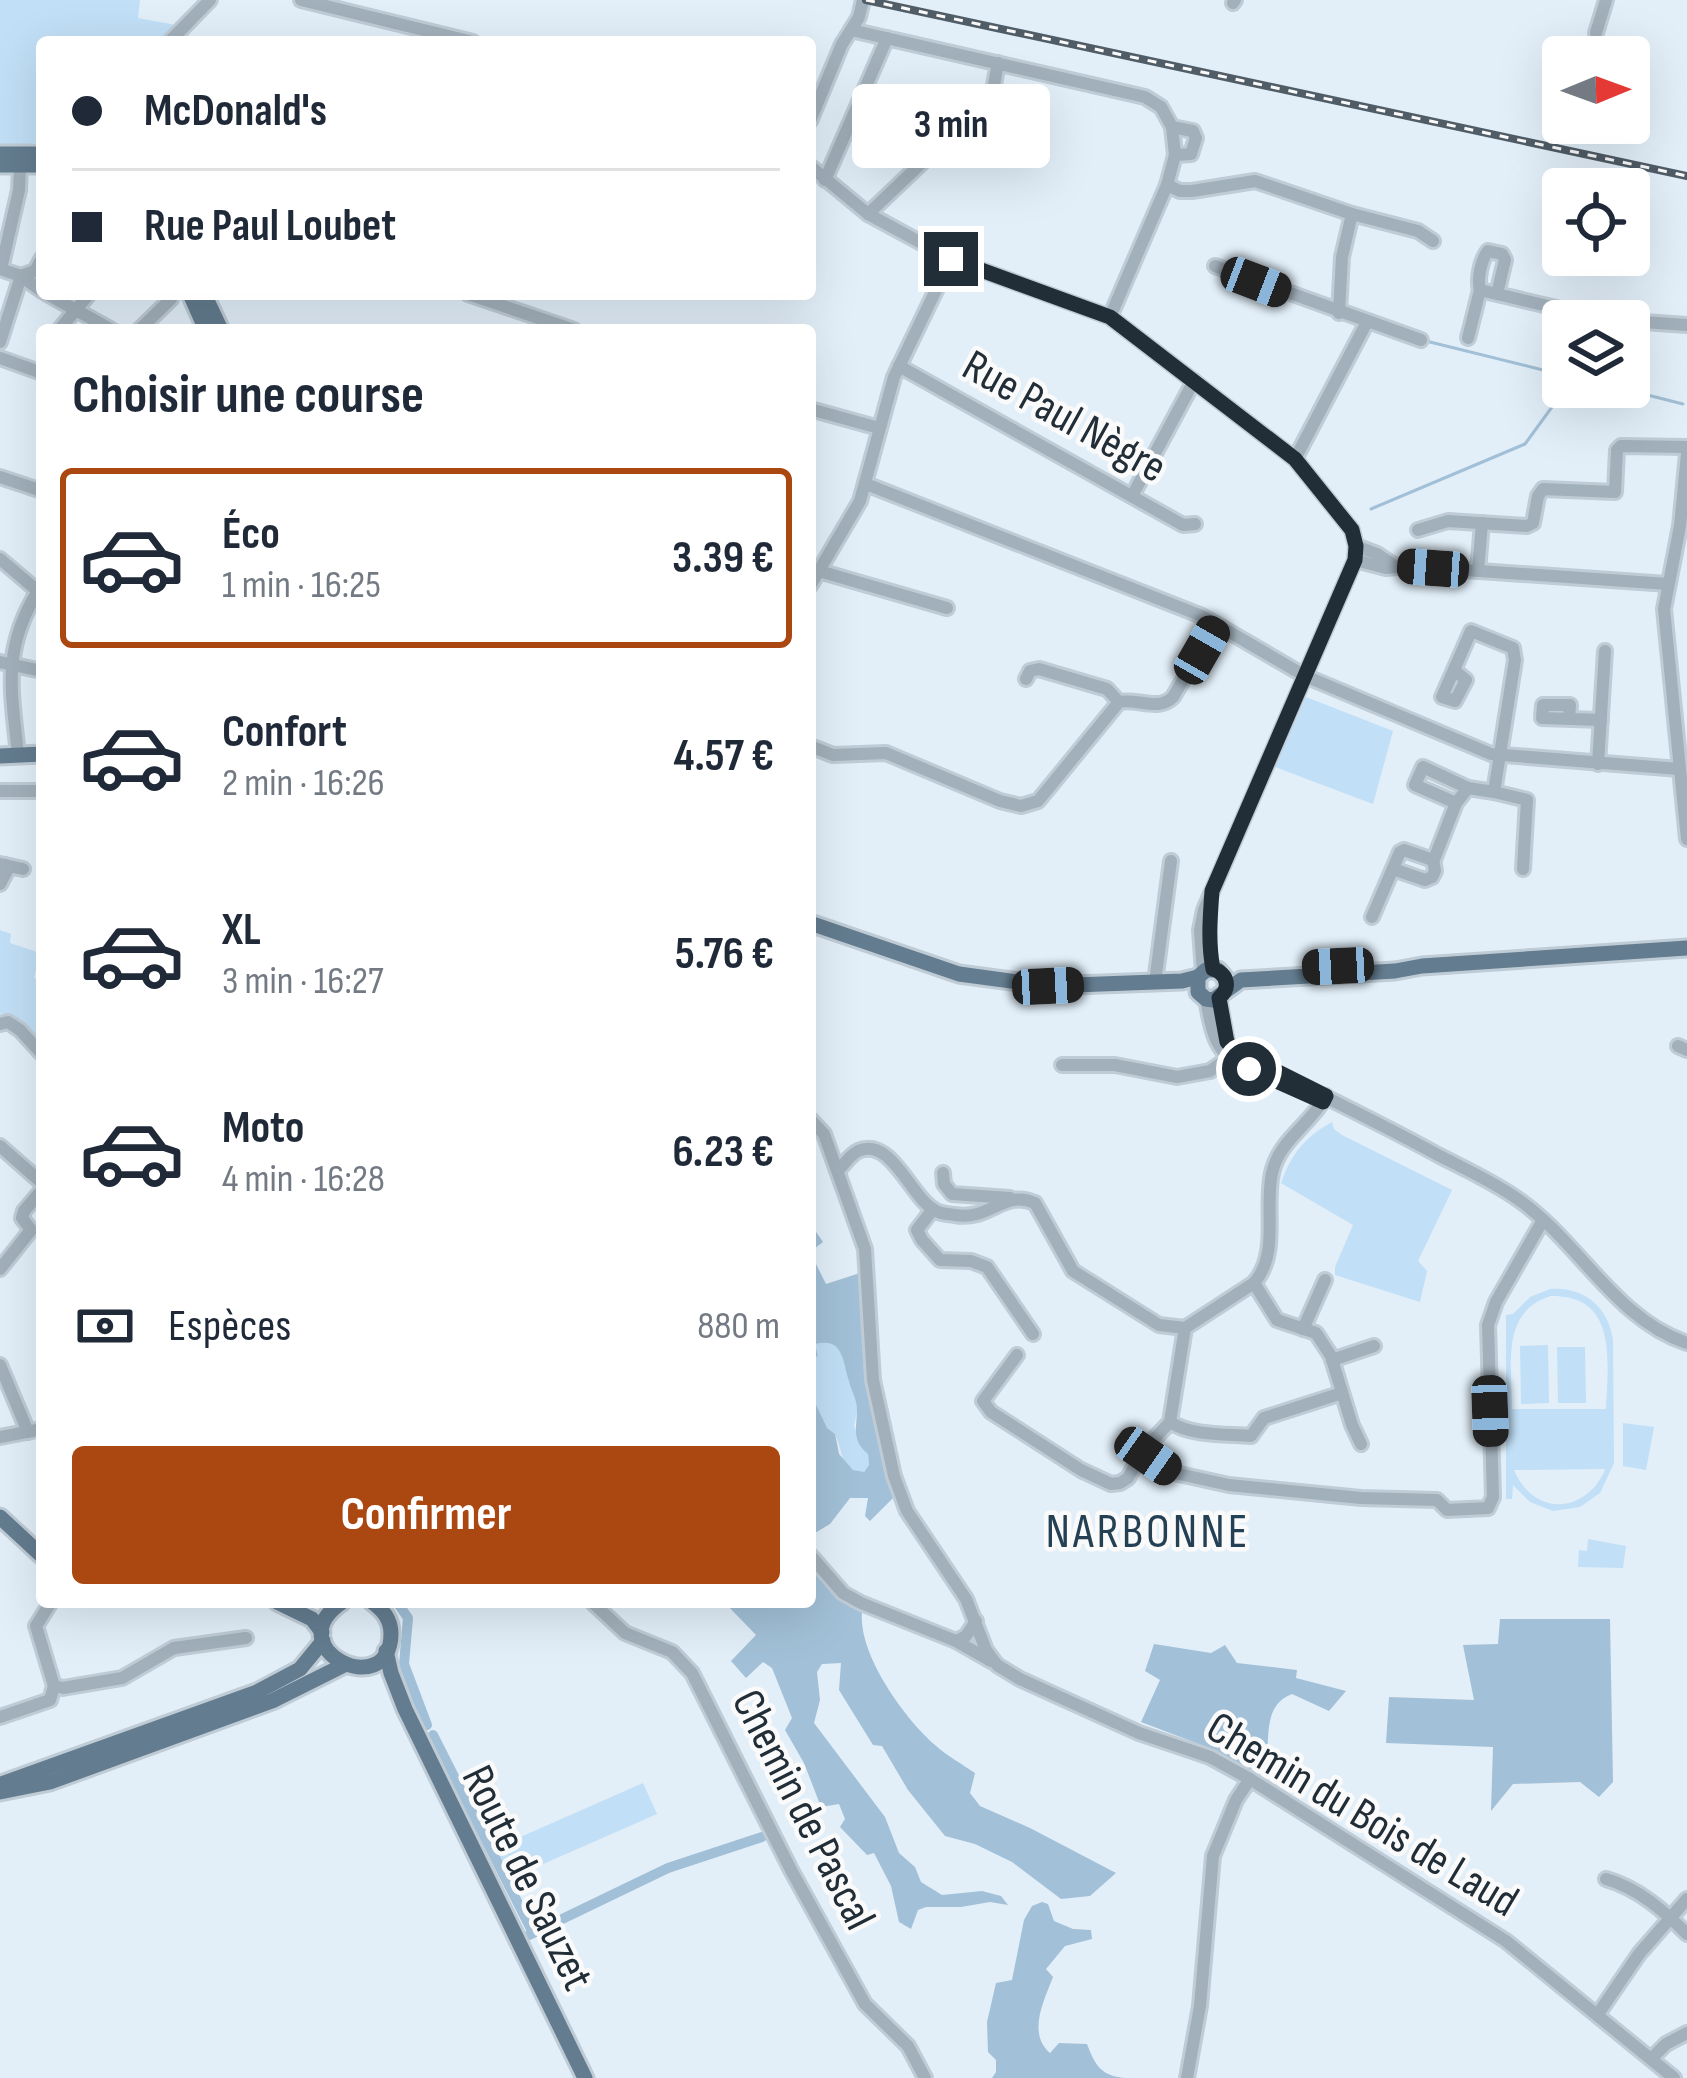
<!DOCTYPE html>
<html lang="fr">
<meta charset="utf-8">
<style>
:root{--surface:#fff;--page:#f2f2f3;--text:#1f2937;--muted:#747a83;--line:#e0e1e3;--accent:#ab4711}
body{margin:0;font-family:"Sofia Sans Condensed",sans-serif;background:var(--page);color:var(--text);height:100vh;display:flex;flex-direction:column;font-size:45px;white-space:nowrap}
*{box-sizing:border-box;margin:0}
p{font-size:39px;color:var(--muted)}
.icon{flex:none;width:66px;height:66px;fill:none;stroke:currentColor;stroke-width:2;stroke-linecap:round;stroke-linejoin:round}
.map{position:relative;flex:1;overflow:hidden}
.panel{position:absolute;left:36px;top:324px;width:780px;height:1284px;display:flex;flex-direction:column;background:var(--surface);border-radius:12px;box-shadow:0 12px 48px #0002}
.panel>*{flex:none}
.top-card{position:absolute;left:36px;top:36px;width:780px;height:264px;border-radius:12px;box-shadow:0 12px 48px #0002;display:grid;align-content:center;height:264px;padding:0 36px;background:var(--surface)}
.needle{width:78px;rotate:89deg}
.controls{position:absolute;left:1542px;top:36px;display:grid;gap:24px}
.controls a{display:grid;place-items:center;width:108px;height:108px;border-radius:12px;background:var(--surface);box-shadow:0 12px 48px #0002;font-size:60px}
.end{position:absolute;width:54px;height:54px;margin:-27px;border:15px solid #212d37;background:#fff;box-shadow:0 0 0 6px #fff}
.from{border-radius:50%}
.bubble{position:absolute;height:84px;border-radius:12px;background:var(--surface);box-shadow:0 12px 48px #0002;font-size:39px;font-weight:700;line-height:84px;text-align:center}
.car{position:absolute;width:36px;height:72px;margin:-36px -18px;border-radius:15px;box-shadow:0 0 9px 3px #0007;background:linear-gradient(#222 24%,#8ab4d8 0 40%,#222 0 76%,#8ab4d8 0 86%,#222 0)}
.top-card b{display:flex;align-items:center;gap:42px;height:114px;font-size:45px}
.top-card b+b{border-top:3px solid var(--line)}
.top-card i{width:30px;height:30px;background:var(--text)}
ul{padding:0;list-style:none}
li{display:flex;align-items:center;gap:36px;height:180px;margin:0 24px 18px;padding:0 12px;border:6px solid transparent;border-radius:12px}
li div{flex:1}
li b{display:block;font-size:45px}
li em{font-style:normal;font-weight:700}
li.active{border-color:var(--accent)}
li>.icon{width:108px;height:108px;stroke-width:1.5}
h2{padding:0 36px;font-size:54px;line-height:144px}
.pay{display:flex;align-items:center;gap:30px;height:132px;padding:0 36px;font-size:45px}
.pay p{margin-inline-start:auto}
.action{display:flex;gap:24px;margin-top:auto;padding:24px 36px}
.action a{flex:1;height:138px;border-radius:12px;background:var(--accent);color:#fff;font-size:48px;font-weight:700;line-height:138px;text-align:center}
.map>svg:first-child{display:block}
.green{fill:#c1dff6;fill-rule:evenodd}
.forest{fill:#a2c0d7}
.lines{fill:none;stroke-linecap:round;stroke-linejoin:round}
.stream{stroke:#a1bfd6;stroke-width:3}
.canal{stroke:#a1bfd6;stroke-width:10}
.minor-casing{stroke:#bfccd6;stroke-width:18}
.major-casing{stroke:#bfccd6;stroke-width:21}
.minor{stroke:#a2b0bb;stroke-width:12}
.major{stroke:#637c8f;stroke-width:15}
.rail-casing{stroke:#505c66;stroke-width:8}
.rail{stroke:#fafafa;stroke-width:3;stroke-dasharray:9;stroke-linecap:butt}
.route{stroke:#212d37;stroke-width:15}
.labels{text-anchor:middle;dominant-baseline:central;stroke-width:9;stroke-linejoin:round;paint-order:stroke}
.street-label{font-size:45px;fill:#212d37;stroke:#fafafa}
.neighbourhood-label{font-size:48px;letter-spacing:3px;fill:#244054;stroke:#fafafa}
</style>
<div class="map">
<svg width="1687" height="2078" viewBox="0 0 1687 2078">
<rect width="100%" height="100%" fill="#e2eff9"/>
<!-- green -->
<g class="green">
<path d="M0,0H140L138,18L176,25L161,42H42V141L22,147H0Z"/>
<path d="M1306,697L1393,731L1373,804L1275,767Z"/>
<path d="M0,930L11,934L10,943L40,953L34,978L42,981V1047L0,1013Z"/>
<path d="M1332,1122L1334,1129L1342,1135L1452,1190L1418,1261L1427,1271L1420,1302L1335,1275V1267L1353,1225L1281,1183C1291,1154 1305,1137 1332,1122Z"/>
<path d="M1550,1289C1584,1287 1608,1306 1613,1340L1614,1463L1600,1493L1580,1507L1553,1511L1530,1502L1513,1485L1512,1499H1506V1315L1513,1314L1530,1297ZM1551,1296C1618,1295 1608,1361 1606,1409H1512C1512,1367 1500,1311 1551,1296ZM1514,1470L1604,1469L1605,1470C1585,1515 1533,1516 1514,1470Z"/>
<path d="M821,1341L831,1343L840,1350L858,1407L854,1426L868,1454L869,1465L863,1473C837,1467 845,1452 835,1435C833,1432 829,1431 827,1428C812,1407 810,1384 810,1359L818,1356L815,1344Z"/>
<path d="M1548,1345L1549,1403L1521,1404L1520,1346Z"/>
<path d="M1557,1347H1585L1586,1403H1558Z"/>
<path d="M1623,1423L1654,1427L1646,1470L1623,1466Z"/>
<path d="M1588,1539L1626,1546L1623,1568L1578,1567L1579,1550L1587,1551Z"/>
<path d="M643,1783L657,1814L509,1879L493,1849Z"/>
</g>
<!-- forest -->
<g class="forest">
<path d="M810,1223L823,1242L810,1252L826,1284L860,1273L865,1383L894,1497L870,1521L865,1516L868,1498H850L830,1524L810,1536V1392L827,1428L835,1434L839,1454L853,1470L864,1472L869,1465L868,1454C851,1440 857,1428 857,1409C857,1400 851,1390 849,1381C842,1359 843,1337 815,1344L818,1356L810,1359Z"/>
<path d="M810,1567L845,1600L862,1612C858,1654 904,1718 935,1745C947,1756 962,1764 975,1773L970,1793L980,1806L1030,1828L1116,1873L1090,1896L1061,1899L1012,1862L975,1844L945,1836L908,1790L882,1746L873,1745L839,1690L841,1663L822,1664L817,1672L820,1700L814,1723L885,1817L899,1853L915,1867L921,1882L942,1895L982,1891L1001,1896L1008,1905L990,1902L961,1907H926L918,1910L911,1929L899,1922L891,1886L874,1853L867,1855L840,1827L845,1819L839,1804L821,1807L804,1763L785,1730L792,1718L772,1668L763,1662L746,1678L731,1661L756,1635L724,1602H810Z"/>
<path d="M1500,1619H1610L1613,1782L1599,1797L1580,1782L1513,1784L1491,1811L1493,1747L1386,1743L1389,1697L1474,1700L1463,1645L1498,1644Z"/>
<path d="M1154,1644L1211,1653L1225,1645L1237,1663L1297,1670L1296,1678L1346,1691L1329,1711L1292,1694C1266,1704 1269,1730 1267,1755L1254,1752L1251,1770L1212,1749L1141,1722L1160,1680L1145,1671Z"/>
<path d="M1042,1902L1048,1904L1054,1921L1073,1929L1091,1930L1092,1939L1065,1946L1046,1969L1053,1977C1044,2001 1027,2033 1050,2053L1059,2043L1087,2044C1095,2065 1101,2076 1125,2078H992L996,2072V2060L988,2052L987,2022L996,1983L1012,1980L1024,1920L1032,1906Z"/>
</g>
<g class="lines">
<!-- stream -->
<g class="stream">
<path d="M1616,387L1683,404"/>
<path d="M1371,509L1525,444L1552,407L1563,375L1430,342"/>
</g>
<!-- canal -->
<g class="canal">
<path d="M397,1602L408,1618L404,1664L427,1725"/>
<path d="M433,1735L533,1933"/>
<path d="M529,1935L668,1868L762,1837"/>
</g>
<!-- minor casing -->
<g class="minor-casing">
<g id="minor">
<path d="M301,0L473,42"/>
<path d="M1233,3L1235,0"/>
<path d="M851,30L859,17L863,0"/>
<path d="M1596,33L1606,0"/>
<path d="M169,42L210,0"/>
<path d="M810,121L842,44L851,30L1145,97L1161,107L1172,127"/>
<path d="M810,166L868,214L951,259L1110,317L1295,459L1352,530L1356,546L1355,560L1204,910L1200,930L1203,972"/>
<path d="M825,180L887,38"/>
<path d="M1167,185L1180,191H1192L1255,181L1352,214L1418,231L1433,241"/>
<path d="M868,214L992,96L998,63"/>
<path d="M1215,266L1421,340"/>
<path d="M0,269L21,276L42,291"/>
<path d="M1,269L19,190L20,165"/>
<path d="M47,294L112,330"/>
<path d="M468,294L574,330"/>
<path d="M1497,294L1505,260L1502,254L1488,251C1481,260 1477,279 1480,290L1603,319L1627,321"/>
<path d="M1339,313L1342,257L1352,214"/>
<path d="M1110,317L1167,185L1175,155L1172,127L1193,131L1196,138L1191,154L1175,155"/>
<path d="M1629,321L1687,325"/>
<path d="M59,330L89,294"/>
<path d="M139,330L171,299"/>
<path d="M1468,338L1480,290"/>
<path d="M0,342L21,276L35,271L42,258"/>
<path d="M0,358L42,373"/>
<path d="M899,366L1183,525L1195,524"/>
<path d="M810,409L879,428"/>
<path d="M1687,454L1680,526L1664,609L1687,839"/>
<path d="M1295,459L1367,322"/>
<path d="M0,477L42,491"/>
<path d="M866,484L1202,616L1305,676L1491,754L1679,769"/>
<path d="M1132,496L1194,381"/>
<path d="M1418,530L1448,521L1527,526L1533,523L1538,496L1543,489L1615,492L1617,450L1621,446L1687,447"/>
<path d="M1356,546L1377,554L1392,564"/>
<path d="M0,559L40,593"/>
<path d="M1355,560L1386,568L1407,566L1668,584"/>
<path d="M819,571L947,608"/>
<path d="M1478,571L1482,523"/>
<path d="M810,586L860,501L894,377L951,259"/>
<path d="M0,662L42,671"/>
<path d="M1454,670L1466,680L1455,701L1442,697L1471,631L1513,648L1515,660L1494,792L1527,800L1523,869"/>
<path d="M1026,679L1030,671L1039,669L1107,689L1119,702"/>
<path d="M1569,719L1570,705H1543L1542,718L1601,720"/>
<path d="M810,746L833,755L886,753L1000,801L1021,806L1038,801L1119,702C1138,698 1158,712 1173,697L1216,624"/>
<path d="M18,756C12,692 1,650 38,591"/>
<path d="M1598,764L1605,651"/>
<path d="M0,791H42"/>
<path d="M1456,803L1415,785L1423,767L1468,788L1494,792"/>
<path d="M0,864L23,869"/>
<path d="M1393,869L1425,880L1432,877L1435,871L1433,858"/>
<path d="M0,884L7,871L5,865"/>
<path d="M1372,917L1400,852L1404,850L1430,859L1435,857L1456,803L1468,788"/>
<path d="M1155,982L1171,861"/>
<path d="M1219,998L1227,1042L1240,1054C1306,1088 1373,1119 1438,1155C1465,1169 1494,1182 1519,1200C1579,1242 1615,1319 1687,1343"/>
<path d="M1206,999C1216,1056 1221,1056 1272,1079"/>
<path d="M0,1024L8,1022L20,1030L42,1054"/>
<path d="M1678,1046L1687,1050"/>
<path d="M1062,1065H1115L1177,1077L1210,1071L1226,1060L1229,1052"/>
<path d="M810,1119L824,1134L865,1249L873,1380L894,1476L907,1511L966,1599L986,1650L997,1665L1020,1679L1139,1733L1210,1757L1250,1779L1506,1941L1674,2078"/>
<path d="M0,1146L42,1183"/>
<path d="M838,1170C844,1165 850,1155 858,1151C892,1136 911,1199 936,1211C941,1214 949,1214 955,1215C991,1221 1003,1189 1035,1203L1073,1271L1159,1325L1185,1328"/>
<path d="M943,1173L944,1184L952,1194L1010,1198"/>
<path d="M933,1209L917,1230L922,1240L940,1260L971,1261L987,1267L1033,1334"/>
<path d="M0,1269L31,1230L22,1218L24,1211L42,1190"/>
<path d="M1254,1283L1277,1320L1316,1333L1331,1356L1352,1425L1361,1444"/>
<path d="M1185,1328L1254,1283C1280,1253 1264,1210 1272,1173C1279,1140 1311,1124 1326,1096"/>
<path d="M1303,1329L1325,1280"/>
<path d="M1017,1355L983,1401L991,1412L1081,1470L1111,1484L1120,1483L1128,1478L1142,1452L1170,1422L1185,1328"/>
<path d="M1332,1360L1374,1346"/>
<path d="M0,1365L28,1432"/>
<path d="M1170,1422C1191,1436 1226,1434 1251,1436L1264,1418L1342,1393"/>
<path d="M0,1437L42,1429"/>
<path d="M1142,1452L1170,1472L1229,1485L1361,1498L1437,1500L1447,1510L1488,1508L1493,1497L1488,1325L1496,1302L1543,1220"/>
<path d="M810,1555L843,1593L861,1603L956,1641L966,1636L976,1621"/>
<path d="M592,1602L625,1633L672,1652L692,1673L791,1870L865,2004L908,2046L925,2078"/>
<path d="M956,1641L991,1661"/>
<path d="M54,1686L63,1688L122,1678L174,1648L246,1638"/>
<path d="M0,1717L50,1700L54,1686L36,1626L51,1602"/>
<path d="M1606,1879C1638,1888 1664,1911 1687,1934"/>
<path d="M1598,2014L1639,1954L1687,1899"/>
<path d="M1651,2059L1666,2044L1687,2033"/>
<path d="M1187,2078L1200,2006L1213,1856L1236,1800L1250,1779"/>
</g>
</g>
<!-- major casing -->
<g class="major-casing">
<g id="major">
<path d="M0,154H42"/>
<path d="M0,165H42"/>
<path d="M190,294L206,330"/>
<path d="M204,294L221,330"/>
<path d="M0,756L42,754"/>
<path d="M810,923L959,974L1048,986L1182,981L1198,977"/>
<path d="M1227,989L1225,978L1218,970H1206L1198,977V992L1206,999L1213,1000L1241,980L1395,971L1422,966L1687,948"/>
<path d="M0,1517L42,1556"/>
<path d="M277,1602L312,1619L322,1632"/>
<path d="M342,1602C275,1648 390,1704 391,1634C391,1619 383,1610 372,1602"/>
<path d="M386,1651L391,1673L405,1709L585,2078"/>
<path d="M1,1784L257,1692L300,1669L323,1641"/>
<path d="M0,1792L50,1782L272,1701L344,1665"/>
</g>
</g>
<!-- minor -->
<use href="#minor" class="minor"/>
<!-- major -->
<use href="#major" class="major"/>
<!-- rail casing -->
<g class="rail-casing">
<path id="rail" d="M866,0L1687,176"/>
</g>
<!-- rail -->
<use href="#rail" class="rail"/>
</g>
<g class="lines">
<!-- route -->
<path class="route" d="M951,259L1110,317L1295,459L1352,530L1356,546L1355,560L1212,891C1210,918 1208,943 1213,969C1228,974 1231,988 1219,998L1227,1042L1236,1051L1326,1096L1323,1102L1249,1069"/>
</g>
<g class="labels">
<!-- street labels -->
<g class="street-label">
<text transform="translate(1064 417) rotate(29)">Rue Paul Nègre</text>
<text transform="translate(803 1810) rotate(63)">Chemin de Pascal</text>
<text transform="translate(1362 1815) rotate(31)">Chemin du Bois de Laud</text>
<text transform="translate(527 1878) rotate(64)">Route de Sauzet</text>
</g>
<!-- neighbourhood labels -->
<g class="neighbourhood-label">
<text x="1148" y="1532">NARBONNE</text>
</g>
</g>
</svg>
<div class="controls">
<a><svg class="needle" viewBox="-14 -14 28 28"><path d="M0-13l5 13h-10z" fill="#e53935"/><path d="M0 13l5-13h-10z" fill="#747a83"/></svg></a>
<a><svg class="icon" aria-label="locate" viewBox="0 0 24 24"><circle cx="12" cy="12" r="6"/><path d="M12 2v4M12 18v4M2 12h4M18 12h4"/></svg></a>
<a><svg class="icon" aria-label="layers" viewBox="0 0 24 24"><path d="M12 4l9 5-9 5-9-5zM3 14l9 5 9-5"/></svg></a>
</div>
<i class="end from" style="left:1249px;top:1069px"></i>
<i class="end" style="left:951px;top:259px"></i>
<div class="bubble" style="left:852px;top:84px;width:198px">3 min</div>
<i class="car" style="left:1256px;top:282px;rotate:111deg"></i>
<i class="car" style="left:1433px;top:568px;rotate:274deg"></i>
<i class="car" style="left:1202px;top:650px;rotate:30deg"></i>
<i class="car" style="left:1338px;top:966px;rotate:267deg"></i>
<i class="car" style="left:1048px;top:986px;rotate:87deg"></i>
<i class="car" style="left:1490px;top:1411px;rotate:178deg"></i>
<i class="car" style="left:1148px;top:1456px;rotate:125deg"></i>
<div class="top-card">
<b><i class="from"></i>McDonald's</b>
<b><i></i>Rue Paul Loubet</b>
</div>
<section class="panel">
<h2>Choisir une course</h2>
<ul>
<li class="active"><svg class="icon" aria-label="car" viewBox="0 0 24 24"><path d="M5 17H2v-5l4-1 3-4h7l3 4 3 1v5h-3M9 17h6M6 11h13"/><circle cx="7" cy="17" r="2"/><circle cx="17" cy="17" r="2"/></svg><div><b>Éco</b><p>1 min · 16:25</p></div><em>3.39 €</em></li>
<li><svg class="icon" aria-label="car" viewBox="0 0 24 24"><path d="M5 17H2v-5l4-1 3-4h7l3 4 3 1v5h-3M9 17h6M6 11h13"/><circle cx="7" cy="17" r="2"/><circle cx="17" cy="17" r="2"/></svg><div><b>Confort</b><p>2 min · 16:26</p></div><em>4.57 €</em></li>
<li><svg class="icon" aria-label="car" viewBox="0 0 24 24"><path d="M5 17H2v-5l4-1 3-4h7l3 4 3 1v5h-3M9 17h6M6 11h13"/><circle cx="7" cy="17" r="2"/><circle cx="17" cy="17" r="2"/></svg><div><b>XL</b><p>3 min · 16:27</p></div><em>5.76 €</em></li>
<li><svg class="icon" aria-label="car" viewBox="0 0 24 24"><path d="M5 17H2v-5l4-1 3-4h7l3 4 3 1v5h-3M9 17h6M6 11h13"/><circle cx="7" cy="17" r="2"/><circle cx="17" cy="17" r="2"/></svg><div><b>Moto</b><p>4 min · 16:28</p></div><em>6.23 €</em></li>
</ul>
<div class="pay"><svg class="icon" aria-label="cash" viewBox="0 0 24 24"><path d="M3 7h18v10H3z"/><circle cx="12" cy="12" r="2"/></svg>Espèces<p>880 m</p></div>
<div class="action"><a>Confirmer</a></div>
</section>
</div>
